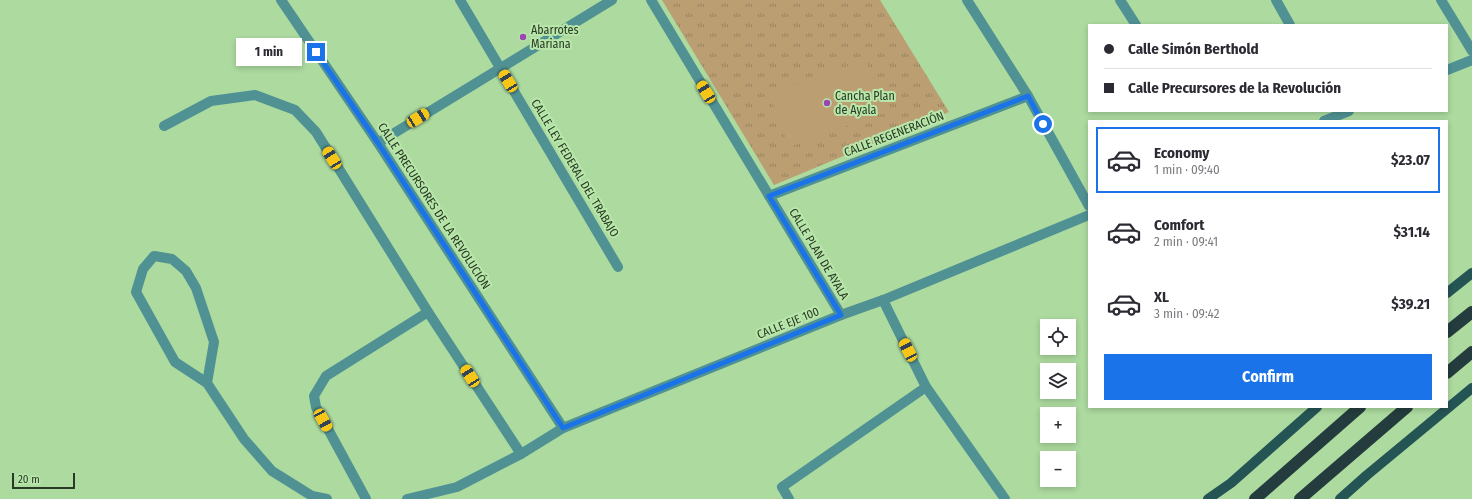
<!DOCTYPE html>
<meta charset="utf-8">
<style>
:root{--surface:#fff;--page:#f7f7f7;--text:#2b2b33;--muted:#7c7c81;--line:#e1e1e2;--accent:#1a73e8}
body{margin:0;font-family:"Fira Sans Condensed",sans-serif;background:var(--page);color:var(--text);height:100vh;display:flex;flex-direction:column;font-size:15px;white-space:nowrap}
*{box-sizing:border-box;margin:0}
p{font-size:13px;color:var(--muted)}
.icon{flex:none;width:22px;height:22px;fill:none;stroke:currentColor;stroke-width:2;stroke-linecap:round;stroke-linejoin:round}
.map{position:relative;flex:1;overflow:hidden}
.sheet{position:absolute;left:1088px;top:120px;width:360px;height:288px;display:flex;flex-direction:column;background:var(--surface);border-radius:0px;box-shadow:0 2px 6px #0003}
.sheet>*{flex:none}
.guide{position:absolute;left:1088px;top:24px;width:360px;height:88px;border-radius:0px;box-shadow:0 2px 6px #0003;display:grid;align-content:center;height:88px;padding:0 16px;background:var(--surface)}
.buttons{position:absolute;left:1040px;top:319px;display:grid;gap:8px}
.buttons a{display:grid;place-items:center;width:36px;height:36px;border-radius:0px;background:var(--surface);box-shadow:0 2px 6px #0003;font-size:20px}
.scale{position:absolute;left:12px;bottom:10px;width:63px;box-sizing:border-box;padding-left:4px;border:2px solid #283a23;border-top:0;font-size:11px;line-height:14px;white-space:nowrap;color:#283a23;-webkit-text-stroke:3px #b9e7ab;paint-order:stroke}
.end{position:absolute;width:18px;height:18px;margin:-9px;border:5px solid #1a73e8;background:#fff;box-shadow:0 0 0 2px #fff}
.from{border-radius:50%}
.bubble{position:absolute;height:28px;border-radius:0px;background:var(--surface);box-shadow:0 2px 6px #0003;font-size:13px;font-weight:700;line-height:28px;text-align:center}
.car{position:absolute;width:12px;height:24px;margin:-12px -6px;border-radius:5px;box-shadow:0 0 3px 1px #0007;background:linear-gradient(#f5c518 24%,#345 0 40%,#f5c518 0 76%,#345 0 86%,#f5c518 0)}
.guide b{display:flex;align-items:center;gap:14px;height:38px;font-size:15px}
.guide b+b{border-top:1px solid var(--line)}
.guide i{width:10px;height:10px;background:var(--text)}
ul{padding:7px 0 0;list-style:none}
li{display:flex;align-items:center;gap:12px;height:66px;margin:0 8px 6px;padding:0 8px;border:2px solid transparent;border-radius:0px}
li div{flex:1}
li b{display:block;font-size:15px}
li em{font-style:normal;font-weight:700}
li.active{border-color:var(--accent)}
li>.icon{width:36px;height:36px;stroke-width:1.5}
.button{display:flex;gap:8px;margin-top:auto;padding:8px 16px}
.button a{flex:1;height:46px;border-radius:0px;background:var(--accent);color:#fff;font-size:16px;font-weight:700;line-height:46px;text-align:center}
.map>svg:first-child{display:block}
.park{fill:url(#park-tufts)}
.garden{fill:#bb9f73}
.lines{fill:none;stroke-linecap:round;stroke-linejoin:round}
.minor{stroke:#509193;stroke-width:10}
.major{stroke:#255455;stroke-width:10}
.highway{stroke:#243c3d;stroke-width:12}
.route{stroke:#1a73e8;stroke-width:5}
.poi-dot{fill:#9b45b2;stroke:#b9e7ab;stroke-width:1.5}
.labels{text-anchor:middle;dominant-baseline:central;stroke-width:4;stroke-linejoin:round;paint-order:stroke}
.poi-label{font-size:12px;fill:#283a23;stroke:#b9e7ab;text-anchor:start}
.street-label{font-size:12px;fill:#283a23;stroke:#b9e7ab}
</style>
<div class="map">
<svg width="1472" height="499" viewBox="0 0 1472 499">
<defs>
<pattern id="park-tufts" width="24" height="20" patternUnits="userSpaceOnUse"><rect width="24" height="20" fill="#bb9f73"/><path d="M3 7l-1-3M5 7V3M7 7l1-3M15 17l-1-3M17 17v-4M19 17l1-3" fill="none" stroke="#98835e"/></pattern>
</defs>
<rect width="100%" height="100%" fill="#acda9f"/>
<!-- park -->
<path class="park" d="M662,0H880L949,112L774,185Z"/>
<!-- garden -->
<path class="garden" d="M866,60L886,112L789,147L769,93Z"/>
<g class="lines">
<!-- minor -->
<g class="minor">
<path d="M281,0L378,143L563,428"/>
<path d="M460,0L618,267"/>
<path d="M651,0L841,315"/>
<path d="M967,0L1028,96L1089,206"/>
<path d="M1120,0L1136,25"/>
<path d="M1276,0L1290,25"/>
<path d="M1441,0L1472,51"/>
<path d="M1447,70L1472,60"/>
<path d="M1324,121L1349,111"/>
<path d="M164,126L211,101L255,95L295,110L316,132L428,312L521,454"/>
<path d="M378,143L612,0"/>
<path d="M769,196L1028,96"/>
<path d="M207,383L214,342L196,288L186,271L172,259L154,256L143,269L136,292L175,362L207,383L244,439L272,471L312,496L327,499"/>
<path d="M926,387L1005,499"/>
<path d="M366,499L316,407L314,396L326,376L428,312"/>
<path d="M407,499L457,487L521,454L563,428L841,315L883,300L1089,215"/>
<path d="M789,499L782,487L926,387L883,300"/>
</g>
<!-- major -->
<g class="major">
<path d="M1447,293L1472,273"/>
<path d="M1208,499L1231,483L1317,407"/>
<path d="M1340,499L1367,475L1472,388"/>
</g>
<!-- highway -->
<g class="highway">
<path d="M1447,332L1472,312"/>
<path d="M1447,373L1472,352"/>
<path d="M1255,499L1360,407"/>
<path d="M1300,499L1407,407"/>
</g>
</g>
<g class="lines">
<!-- route -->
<path class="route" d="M316,52L378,143L563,428L841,315L769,196L1028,96L1043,124"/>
</g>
<!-- markers -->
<g class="poi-dot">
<circle cx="523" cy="37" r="4"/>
<circle cx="827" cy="103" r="4"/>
</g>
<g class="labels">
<!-- poi labels -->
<g class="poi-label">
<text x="531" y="30">Abarrotes<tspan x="531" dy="14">Mariana</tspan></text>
<text x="835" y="96">Cancha Plan<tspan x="835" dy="14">de Ayala</tspan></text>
</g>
<!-- street labels -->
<g class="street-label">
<text transform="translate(894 134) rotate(-21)">CALLE REGENERACIÓN</text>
<text transform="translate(575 168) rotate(59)">CALLE LEY FEDERAL DEL TRABAJO</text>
<text transform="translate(434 206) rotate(57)">CALLE PRECURSORES DE LA REVOLUCIÓN</text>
<text transform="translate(819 254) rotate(59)">CALLE PLAN DE AYALA</text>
<text transform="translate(788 323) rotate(-22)">CALLE EJE 100</text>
</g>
</g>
</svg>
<div class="buttons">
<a><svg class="icon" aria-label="locate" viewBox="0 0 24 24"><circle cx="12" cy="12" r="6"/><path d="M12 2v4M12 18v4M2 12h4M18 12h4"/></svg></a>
<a><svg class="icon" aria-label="layers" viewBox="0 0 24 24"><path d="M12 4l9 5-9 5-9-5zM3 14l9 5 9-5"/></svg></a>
<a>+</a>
<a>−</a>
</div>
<div class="scale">20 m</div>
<i class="end from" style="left:1043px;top:124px"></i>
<i class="end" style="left:316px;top:52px"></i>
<div class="bubble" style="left:236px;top:38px;width:66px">1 min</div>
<i class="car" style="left:508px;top:81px;rotate:329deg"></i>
<i class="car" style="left:706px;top:92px;rotate:329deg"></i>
<i class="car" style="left:418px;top:118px;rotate:58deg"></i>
<i class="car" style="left:332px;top:158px;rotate:328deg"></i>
<i class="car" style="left:908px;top:350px;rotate:333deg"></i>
<i class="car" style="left:470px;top:376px;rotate:327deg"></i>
<i class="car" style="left:323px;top:420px;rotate:151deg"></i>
<div class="guide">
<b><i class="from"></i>Calle Simón Berthold</b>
<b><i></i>Calle Precursores de la Revolución</b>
</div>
<section class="sheet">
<ul>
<li class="active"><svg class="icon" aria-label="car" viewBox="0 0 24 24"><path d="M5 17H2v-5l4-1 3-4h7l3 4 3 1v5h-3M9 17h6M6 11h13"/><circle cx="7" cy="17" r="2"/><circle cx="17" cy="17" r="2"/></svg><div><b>Economy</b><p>1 min · 09:40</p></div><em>$23.07</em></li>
<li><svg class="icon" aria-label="car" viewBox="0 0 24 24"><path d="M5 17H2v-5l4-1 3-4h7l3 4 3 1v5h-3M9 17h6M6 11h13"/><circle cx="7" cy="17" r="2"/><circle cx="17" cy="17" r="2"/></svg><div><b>Comfort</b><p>2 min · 09:41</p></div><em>$31.14</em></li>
<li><svg class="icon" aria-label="car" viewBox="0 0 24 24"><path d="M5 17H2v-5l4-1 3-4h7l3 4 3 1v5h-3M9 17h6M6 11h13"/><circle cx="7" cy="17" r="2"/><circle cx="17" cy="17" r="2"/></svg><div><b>XL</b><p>3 min · 09:42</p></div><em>$39.21</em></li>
</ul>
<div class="button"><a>Confirm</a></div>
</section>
</div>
